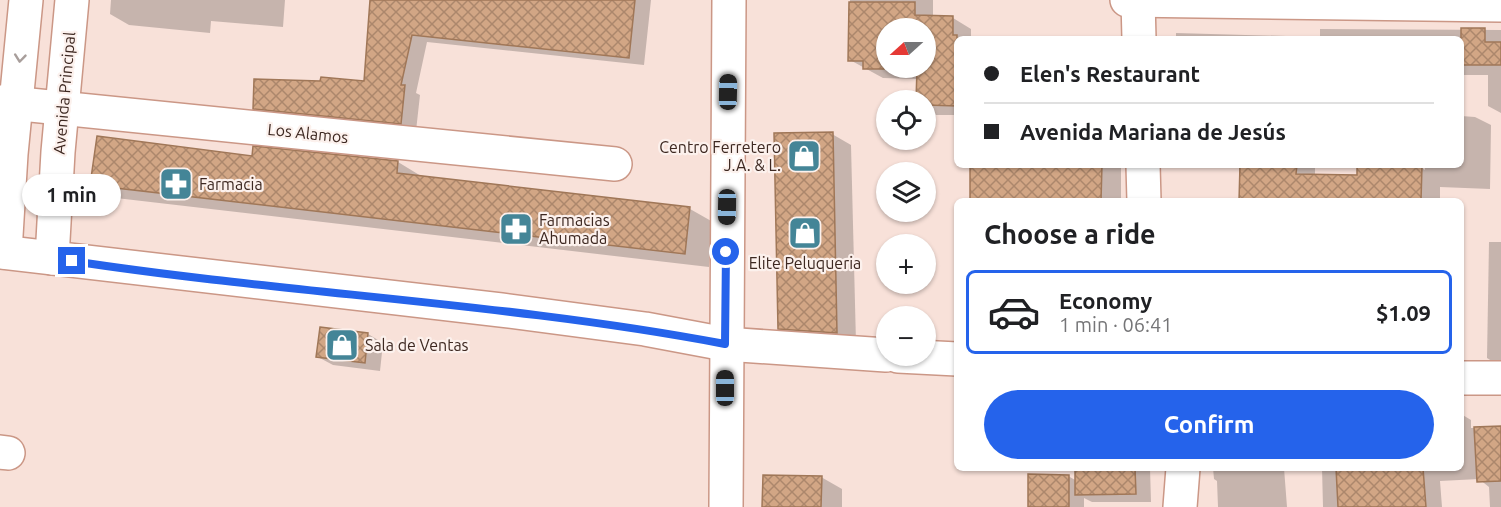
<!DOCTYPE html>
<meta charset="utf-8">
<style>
:root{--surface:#fff;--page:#f2f2f2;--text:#202124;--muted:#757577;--line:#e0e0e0;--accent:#2563eb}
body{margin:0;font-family:Ubuntu,sans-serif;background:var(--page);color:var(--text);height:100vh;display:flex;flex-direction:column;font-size:22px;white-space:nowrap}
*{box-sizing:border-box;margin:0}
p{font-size:20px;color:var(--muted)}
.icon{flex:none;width:33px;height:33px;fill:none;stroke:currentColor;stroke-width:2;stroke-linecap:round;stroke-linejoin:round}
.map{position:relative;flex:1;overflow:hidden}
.details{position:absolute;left:954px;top:198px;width:510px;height:273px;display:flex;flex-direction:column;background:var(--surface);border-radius:9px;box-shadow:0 2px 4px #0004}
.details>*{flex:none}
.banner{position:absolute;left:954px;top:36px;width:510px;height:132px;border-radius:9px;box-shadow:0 2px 4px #0004;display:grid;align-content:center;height:132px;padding:0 30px;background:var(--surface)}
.needle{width:39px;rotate:249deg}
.controls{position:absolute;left:876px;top:18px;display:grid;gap:12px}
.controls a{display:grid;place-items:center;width:60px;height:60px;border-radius:50%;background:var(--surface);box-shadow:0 2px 4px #0004;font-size:30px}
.end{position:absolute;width:27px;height:27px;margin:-14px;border:8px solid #2563eb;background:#fff;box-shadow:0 0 0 3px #fff}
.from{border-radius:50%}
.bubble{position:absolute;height:42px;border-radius:21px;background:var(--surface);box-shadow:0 2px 4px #0004;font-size:20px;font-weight:700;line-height:42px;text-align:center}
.car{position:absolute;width:18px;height:36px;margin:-18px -9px;border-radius:8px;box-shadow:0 0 4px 2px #0007;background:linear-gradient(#222 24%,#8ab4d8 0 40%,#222 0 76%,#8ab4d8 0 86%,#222 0)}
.banner b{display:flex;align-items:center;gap:21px;height:57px;font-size:22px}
.banner b+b{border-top:2px solid var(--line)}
.banner i{width:15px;height:15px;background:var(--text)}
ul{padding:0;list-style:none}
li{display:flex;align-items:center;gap:18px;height:84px;margin:0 12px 9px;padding:0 18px;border:3px solid var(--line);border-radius:9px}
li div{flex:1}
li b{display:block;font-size:22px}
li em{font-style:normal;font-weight:700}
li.selected{border-color:var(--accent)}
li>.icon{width:54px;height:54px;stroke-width:1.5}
h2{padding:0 30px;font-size:27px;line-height:72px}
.cta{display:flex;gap:12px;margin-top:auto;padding:12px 30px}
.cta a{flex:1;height:69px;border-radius:36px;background:var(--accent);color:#fff;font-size:24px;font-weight:700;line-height:69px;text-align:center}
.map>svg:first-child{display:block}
.shadow{fill:#0003;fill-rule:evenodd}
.building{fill:url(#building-cross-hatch);stroke:#a07758;stroke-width:1.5;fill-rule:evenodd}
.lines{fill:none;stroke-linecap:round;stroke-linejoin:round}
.minor-casing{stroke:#cb9786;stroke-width:36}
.minor{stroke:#fff;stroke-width:33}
.oneway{stroke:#a89e9b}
.route{stroke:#2563eb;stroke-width:8}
.labels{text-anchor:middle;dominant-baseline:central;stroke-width:4.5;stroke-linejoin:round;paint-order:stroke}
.street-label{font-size:16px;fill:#3d2821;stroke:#fcf1ed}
.poi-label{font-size:16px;fill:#3d2821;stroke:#fcf1ed;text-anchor:start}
</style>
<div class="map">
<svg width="1501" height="507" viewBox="0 0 1501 507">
<defs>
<pattern id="building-cross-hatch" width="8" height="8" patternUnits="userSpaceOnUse" patternTransform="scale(1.5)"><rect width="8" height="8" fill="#d2a685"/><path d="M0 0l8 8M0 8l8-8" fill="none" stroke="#ac876c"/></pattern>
</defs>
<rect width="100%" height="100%" fill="#f8e1d9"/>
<!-- shadow -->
<g class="shadow">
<path d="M111,0H285L283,27L211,21L210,33L129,25L110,14Z"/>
<path d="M372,0H651L644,65L427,42L416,93L420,95L416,131L270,117L255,108L366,83Z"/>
<path d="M850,0H933V17L953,18L971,29V37L1056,39H957V132L954,130V115H936L926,109V100H918V79L883,78L850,60ZM886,28H926V68H886Z"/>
<path d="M1320,29L1501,30V113L1488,106V75H1461V39H1176V33L1320,37Z"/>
<path d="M1461,116L1475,117L1491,125L1490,189L1440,187V201H1239V165H1315V176L1359,177L1422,168L1425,170V165H1461Z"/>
<path d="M832,134L851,145L856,343L798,339L779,328Z"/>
<path d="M254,158L398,162L421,176L690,209L713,222L709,267L116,198L92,184Z"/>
<path d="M972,165H1121V201H971Z"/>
<path d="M1489,242H1501V367L1487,358Z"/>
<path d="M368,334L383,343L380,371L333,365L318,357Z"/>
<path d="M1461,414L1471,420V428L1501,427V507H1490L1489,487L1479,479L1440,481L1442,507H1323L1322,468H1461Z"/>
<path d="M1077,468H1150L1151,502H1092L1084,498V507H1029L1068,476L1077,481Z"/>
<path d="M1213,468H1284L1287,507H1218L1217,481L1214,479Z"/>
<path d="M821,477L842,489V507H764Z"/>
</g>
<!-- building -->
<g class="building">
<path d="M370,0H635L629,58L412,35L401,85H405L401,124L253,109L254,79L320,81L321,77L364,81Z"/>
<path d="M849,2H915V15L953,16V35H957V106L926,105V100H916L917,69H863V61H848ZM886,28H926V68H886Z"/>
<path d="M1461,28H1485V42H1501V65H1461Z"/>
<path d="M833,132L837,333L778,329L774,133Z"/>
<path d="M97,136L252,156L253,146L398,161L397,173L690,207L685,254L90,185Z"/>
<path d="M970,165H1102L1101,201H970Z"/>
<path d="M1240,165H1297L1296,174L1357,175V165L1422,166L1421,201H1239Z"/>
<path d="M320,327L368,333L365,363L316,357Z"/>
<path d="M1501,426V481L1477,482L1474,427Z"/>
<path d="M1075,468H1135L1136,494L1075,495Z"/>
<path d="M1336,468H1423L1426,507H1338Z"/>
<path d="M1028,474L1069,475V507H1028Z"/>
<path d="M763,475L822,476L821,507H762Z"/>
</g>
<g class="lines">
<!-- minor casing -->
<g class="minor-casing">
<g id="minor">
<path d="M1127,0L1501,5"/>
<path d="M1138,0L1139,39"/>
<path d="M0,102L615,164"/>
<path d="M1143,165L1144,201"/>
<path d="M0,252L501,310L645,329L725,344L886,355"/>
<path d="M5,252L11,154L26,0"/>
<path d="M52,258L58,152L72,0"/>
<path d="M898,356L957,359"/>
<path d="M1461,378H1501"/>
<path d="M0,452L8,453"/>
<path d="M726,507L729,0"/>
<path d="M1180,507L1183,468"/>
</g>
</g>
<!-- minor -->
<use href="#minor" class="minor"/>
</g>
<!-- one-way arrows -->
<defs><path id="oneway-chevron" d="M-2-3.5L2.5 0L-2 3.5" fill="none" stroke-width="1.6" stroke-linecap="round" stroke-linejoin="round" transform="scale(1.5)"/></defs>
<use class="oneway" href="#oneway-chevron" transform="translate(20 58) rotate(96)"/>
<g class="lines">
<!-- route -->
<path class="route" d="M72,261C289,294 509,303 725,344L726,252"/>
</g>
<!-- icons -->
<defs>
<g id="shop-square" transform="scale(1.725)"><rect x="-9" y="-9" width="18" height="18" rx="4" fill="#448597" stroke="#fcf1ed"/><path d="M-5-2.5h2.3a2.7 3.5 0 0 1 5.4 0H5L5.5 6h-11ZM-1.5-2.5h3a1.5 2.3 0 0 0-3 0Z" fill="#fff"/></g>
<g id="pharmacy-square" transform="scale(1.725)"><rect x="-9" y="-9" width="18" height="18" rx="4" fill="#448597" stroke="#fcf1ed"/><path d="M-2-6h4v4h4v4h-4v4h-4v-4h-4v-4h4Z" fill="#fff"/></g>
</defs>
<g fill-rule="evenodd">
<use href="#shop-square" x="804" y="156"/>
<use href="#pharmacy-square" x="176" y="184"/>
<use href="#pharmacy-square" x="516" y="229"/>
<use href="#shop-square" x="805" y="233"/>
<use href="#shop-square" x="342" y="345"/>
</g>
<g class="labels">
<!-- street labels -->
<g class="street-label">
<text transform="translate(64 93) rotate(-85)">Avenida Principal</text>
<text transform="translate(308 133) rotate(6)">Los Alamos</text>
</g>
<!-- poi labels -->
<g class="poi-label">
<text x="781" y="147" text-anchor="end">Centro Ferretero<tspan x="781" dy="18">J.A. &amp; L.</tspan></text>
<text x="199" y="184">Farmacia</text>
<text x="539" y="220">Farmacias<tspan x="539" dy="18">Ahumada</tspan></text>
<text x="805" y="263" text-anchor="middle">Elite Peluqueria</text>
<text x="365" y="345">Sala de Ventas</text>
</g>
</g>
</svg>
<div class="controls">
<a><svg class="needle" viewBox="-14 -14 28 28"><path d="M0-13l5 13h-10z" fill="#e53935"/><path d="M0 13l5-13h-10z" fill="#757577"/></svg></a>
<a><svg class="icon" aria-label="locate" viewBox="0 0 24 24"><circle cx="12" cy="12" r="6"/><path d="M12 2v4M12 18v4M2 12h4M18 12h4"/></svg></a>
<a><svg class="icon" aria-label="layers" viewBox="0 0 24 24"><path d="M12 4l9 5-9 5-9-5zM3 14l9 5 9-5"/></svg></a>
<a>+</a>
<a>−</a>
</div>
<i class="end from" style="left:726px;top:252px"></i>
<i class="end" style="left:72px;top:261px"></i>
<div class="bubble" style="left:22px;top:174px;width:99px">1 min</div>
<i class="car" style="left:728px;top:92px;rotate:1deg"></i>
<i class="car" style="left:727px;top:207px;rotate:181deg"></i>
<i class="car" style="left:725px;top:388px;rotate:0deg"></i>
<div class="banner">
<b><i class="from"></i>Elen's Restaurant</b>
<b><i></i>Avenida Mariana de Jesús</b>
</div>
<section class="details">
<h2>Choose a ride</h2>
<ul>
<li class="selected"><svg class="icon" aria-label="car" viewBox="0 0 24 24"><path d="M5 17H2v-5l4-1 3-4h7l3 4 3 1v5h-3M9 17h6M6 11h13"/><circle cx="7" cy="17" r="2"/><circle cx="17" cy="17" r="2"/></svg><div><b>Economy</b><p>1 min · 06:41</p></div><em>$1.09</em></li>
</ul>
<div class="cta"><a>Confirm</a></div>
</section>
</div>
